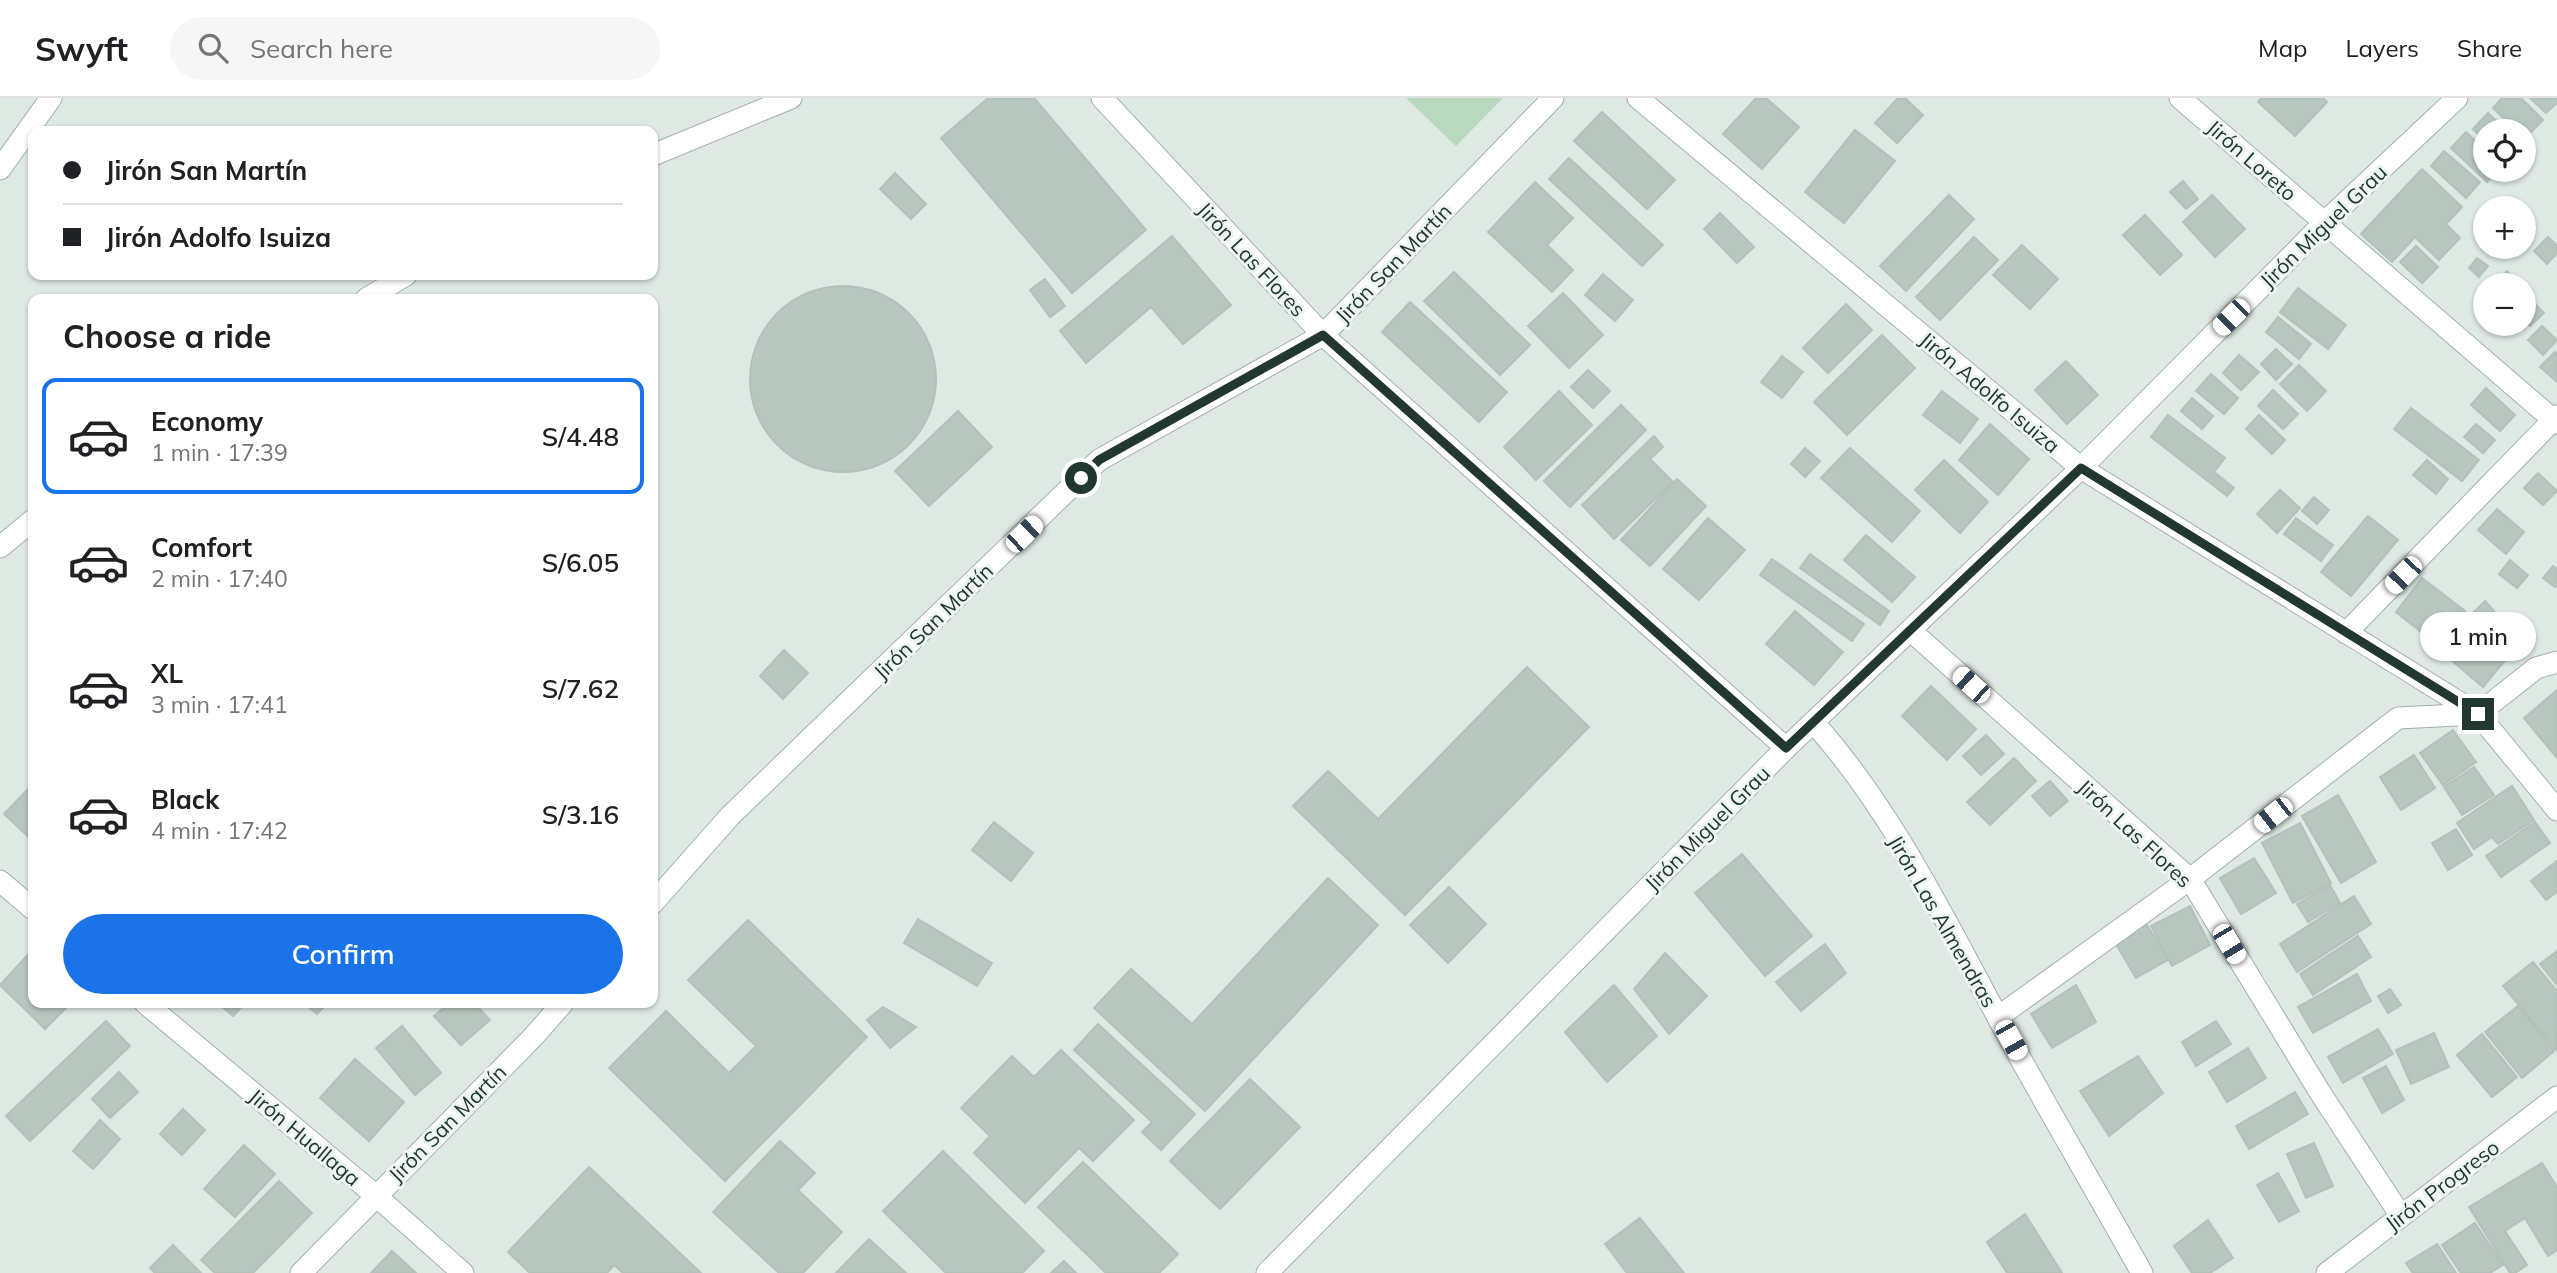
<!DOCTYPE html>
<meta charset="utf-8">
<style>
:root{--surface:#fff;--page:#f6f6f6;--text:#202124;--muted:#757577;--line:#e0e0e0;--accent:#1a73e8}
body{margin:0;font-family:Mulish,sans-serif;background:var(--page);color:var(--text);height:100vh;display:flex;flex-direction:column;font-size:26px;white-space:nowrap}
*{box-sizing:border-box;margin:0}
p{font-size:23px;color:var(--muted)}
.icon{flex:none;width:38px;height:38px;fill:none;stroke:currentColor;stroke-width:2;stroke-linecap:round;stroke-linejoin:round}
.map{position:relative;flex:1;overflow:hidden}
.panel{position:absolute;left:28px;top:196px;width:630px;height:714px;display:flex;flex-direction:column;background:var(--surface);border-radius:14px;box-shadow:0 2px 5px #0004}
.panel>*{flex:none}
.guide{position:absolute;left:28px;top:28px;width:630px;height:154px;border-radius:14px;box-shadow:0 2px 5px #0004;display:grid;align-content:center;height:154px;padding:0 35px;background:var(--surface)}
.fabs{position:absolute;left:2473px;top:21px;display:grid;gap:14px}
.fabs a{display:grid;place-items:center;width:63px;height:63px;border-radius:50%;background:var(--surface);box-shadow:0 2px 5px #0004;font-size:35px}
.end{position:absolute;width:32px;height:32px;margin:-16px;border:9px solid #213730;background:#fff;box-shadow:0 0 0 4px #fff}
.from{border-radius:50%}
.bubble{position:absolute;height:49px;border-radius:24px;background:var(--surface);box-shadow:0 2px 5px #0004;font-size:23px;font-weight:600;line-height:49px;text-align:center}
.car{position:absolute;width:21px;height:42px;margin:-21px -10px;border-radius:9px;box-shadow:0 0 5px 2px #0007;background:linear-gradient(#fff 24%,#345 0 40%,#fff 0 76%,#345 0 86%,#fff 0)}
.guide b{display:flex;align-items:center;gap:24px;height:66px;font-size:26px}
.guide b+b{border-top:2px solid var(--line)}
.guide i{width:18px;height:18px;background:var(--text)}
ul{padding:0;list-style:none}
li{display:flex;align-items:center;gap:21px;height:116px;margin:0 14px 10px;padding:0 21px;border:4px solid transparent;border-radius:14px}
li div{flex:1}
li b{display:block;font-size:26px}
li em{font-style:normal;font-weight:600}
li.current{border-color:var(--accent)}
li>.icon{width:63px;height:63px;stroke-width:1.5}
h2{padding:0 35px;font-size:32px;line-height:84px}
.cta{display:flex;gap:14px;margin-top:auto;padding:14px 35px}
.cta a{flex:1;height:80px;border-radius:42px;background:var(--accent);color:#fff;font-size:28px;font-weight:600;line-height:80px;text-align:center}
header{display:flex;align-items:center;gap:42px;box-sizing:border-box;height:98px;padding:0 35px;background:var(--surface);border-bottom:2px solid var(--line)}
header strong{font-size:33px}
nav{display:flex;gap:38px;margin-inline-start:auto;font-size:24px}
.search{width:490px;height:63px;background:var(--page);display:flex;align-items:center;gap:18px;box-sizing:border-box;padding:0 24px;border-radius:38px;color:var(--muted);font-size:26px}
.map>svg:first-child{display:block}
.green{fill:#b8d9c0}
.building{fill:#b7c6bf;stroke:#b2c2ba;stroke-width:2}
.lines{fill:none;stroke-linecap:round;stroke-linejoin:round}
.minor-casing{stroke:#a2b0aa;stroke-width:23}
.minor{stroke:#fff;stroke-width:21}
.route{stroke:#213730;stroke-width:9}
.labels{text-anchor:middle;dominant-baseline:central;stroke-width:6;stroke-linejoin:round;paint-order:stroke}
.street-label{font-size:21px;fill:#213730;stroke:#eef6f2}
</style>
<header>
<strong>Swyft</strong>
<div class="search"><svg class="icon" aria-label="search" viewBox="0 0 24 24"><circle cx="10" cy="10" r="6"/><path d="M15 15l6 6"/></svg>Search here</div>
<nav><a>Map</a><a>Layers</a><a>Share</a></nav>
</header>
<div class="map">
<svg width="2557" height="1175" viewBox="0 0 2557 1175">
<rect width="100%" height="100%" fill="#dee9e4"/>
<!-- green -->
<path class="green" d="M1406,0H1503L1456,48Z"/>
<!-- building -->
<g class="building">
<path d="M988,0H1034L1146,132L1072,195L941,40Z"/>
<path d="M1756,0H1766L1799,29L1762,71L1723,36Z"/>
<path d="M1898,0H1905L1923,17L1897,45L1875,25Z"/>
<path d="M2261,0H2323L2327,4L2295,38L2258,4Z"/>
<path d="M2502,0H2521L2543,22L2524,41V33H2517L2493,10Z"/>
<path d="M2530,0H2557V5L2546,15Z"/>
<path d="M1602,14L1675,82L1647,111L1574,43Z"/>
<path d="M2488,15L2507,33H2485V43L2473,31Z"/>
<path d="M1855,32L1895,63L1844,125L1805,94Z"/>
<path d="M2466,34L2485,52V72H2499L2487,84L2451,50Z"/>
<path d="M2444,53L2480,84L2466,100L2431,68Z"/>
<path d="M1569,60L1663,147L1642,168L1549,81Z"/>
<path d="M2422,71L2462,109L2446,126L2460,140L2439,162L2415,139L2392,164L2361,136Z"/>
<path d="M895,75L926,106L911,121L880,91Z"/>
<path d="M2183,83L2198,101L2186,111L2170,94Z"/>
<path d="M1535,84L1573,120L1547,147L1573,172L1552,194L1488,134Z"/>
<path d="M1949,97L1974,121L1906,193L1880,168Z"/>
<path d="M2212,97L2245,131L2215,159L2183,124Z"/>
<path d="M1720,115L1754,149L1737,165L1704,131Z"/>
<path d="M2145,117L2182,157L2160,177L2123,137Z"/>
<path d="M1172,138L1231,207L1183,246L1151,209L1086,265L1060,233Z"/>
<path d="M1974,139L1998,162L1940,222L1916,199Z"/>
<path d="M2548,139L2557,148V155L2547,166L2534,153Z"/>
<path d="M2022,147L2058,181L2030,211L1993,177Z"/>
<path d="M2416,148L2438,169L2422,185L2400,164Z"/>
<path d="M2477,160L2488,168L2479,179L2469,170Z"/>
<path d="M2507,173L2520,187H2495Z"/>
<path d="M1454,174L1530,247L1500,277L1424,203Z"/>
<path d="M1603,176L1633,202L1615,223L1585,197Z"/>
<path d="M1045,181L1065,208L1050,219L1030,192Z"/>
<circle cx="843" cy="281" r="93"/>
<path d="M2298,190L2346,227L2328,251L2280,214Z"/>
<path d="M1563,195L1603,237L1569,270L1528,228Z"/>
<path d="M2527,198L2544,215L2530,228L2524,222V201Z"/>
<path d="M1410,204L1507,294L1479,324L1382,234Z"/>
<path d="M1846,206L1872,232L1828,275L1803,250Z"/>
<path d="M2278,219L2311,246L2299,261L2266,234Z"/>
<path d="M2542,228L2557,242L2543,257L2528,242Z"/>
<path d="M1882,237L1915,270L1847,337L1814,304Z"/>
<path d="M2276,251L2292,266L2276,282L2261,266Z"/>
<path d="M2555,254L2557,256V284L2540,269Z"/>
<path d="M2239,257L2259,274L2241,292L2223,275Z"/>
<path d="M1782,258L1803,274L1782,300L1761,284Z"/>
<path d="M2066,263L2098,297L2067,326L2035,292Z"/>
<path d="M2299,267L2326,293L2307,313L2280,286Z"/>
<path d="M1588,272L1610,293L1593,310L1571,289Z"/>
<path d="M2211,276L2238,300L2224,316L2196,293Z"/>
<path d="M2486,290L2515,317L2500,333L2471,307Z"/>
<path d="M2273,292L2298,316L2283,331L2258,308Z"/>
<path d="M1559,293L1592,327L1536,382L1504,349Z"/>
<path d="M1942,293L1978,321L1960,345L1923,317Z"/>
<path d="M2192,300L2213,318L2202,331L2181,313Z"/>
<path d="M1621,307L1646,332L1570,409L1544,383Z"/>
<path d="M2411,310L2479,362L2462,383L2394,331Z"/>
<path d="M958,313L992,349L929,408L895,373Z"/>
<path d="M2168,317L2225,360L2214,374L2234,390L2227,398L2151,339Z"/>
<path d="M2259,317L2285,342L2272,356L2246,331Z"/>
<path d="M1990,326L2029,361L1998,397L1959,362Z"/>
<path d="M2476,326L2495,342L2483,355L2464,339Z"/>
<path d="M1654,338L1663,349L1650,361L1673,384L1614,441L1582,407Z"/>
<path d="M1805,350L1820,363L1805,379L1791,366Z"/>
<path d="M1850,350L1920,413L1892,444L1821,380Z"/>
<path d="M1944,362L1988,404L1960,435L1915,392Z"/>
<path d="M2427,362L2448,381L2436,396L2413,377Z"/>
<path d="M2538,375L2557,393L2543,407L2524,390Z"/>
<path d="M1677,381L1706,408L1650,468L1621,442Z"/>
<path d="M2280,392L2300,410L2277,435L2257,416Z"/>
<path d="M2314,399L2329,412L2317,426L2302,413Z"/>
<path d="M2497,411L2524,434L2506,456L2478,432Z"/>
<path d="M2368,418L2398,442L2351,498L2321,474Z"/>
<path d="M1708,420L1745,452L1699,502L1663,471Z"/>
<path d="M2296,420L2333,447L2321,463L2284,436Z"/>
<path d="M1866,437L1915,479L1892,504L1844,462Z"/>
<path d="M1810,456L1889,513L1880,527L1800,470Z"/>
<path d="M1772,461L1864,526L1852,543L1760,477Z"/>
<path d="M2510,462L2528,477L2517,490L2499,476Z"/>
<path d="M2553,468L2557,471V486L2555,489L2543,480Z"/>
<path d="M2422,480L2465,513L2438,547L2396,514Z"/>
<path d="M2485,503L2494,513L2479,528L2469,519Z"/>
<path d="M1795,513L1843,554L1814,587L1766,546Z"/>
<path d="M2499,515L2526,537L2483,589L2438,551L2460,526L2477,541Z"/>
<path d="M784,552L808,575L783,601L760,578Z"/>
<path d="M1527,569L1589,629L1405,817L1293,708L1328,673L1378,721Z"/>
<path d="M1931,588L1976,631L1947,662L1902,618Z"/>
<path d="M2557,592V660L2524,620Z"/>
<path d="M2453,632L2476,664L2443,687L2420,655Z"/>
<path d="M1986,637L2004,656L1981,677L1963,658Z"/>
<path d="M2414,657L2435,690L2401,712L2380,679Z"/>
<path d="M2014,660L2036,683L1990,727L1967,704Z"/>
<path d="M2474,669L2494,697L2462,717L2444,689Z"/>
<path d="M2050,683L2068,703L2050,718L2032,698Z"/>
<path d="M33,686V743L4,716Z"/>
<path d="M2512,688L2534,722L2498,746L2492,739L2474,751L2457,725Z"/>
<path d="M2338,697L2376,764L2341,785L2302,718Z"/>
<path d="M994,724L1033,755L1011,783L972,752Z"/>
<path d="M2535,724L2550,745L2501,779L2486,758Z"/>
<path d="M2300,725L2331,785L2293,805L2262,745Z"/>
<path d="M2456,731L2472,757L2448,772L2432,745Z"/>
<path d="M1742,756L1812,838L1765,878L1695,795Z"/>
<path d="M2254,760L2276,795L2241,816L2220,780Z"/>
<path d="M2557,763V794L2546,802L2531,783Z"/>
<path d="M1328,780L1378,827L1205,1013L1094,910L1131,871L1192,926Z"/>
<path d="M2330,787L2340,805L2308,824L2297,806Z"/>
<path d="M1449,789L1486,826L1448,865L1410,827Z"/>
<path d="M2354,798L2371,826L2297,874L2280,846Z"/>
<path d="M2190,808L2210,847L2172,868L2151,828Z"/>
<path d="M918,821L992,865L977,888L904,845Z"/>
<path d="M748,822L867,939L725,1083L609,970L666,913L729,975L756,948L688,882Z"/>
<path d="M2147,827L2168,862L2136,880L2116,846Z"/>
<path d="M2358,838L2371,859L2313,897L2300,876Z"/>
<path d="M1825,846L1846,875L1801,913L1776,884Z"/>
<path d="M33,851V905H71L45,931L0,887Z"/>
<path d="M2557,853V887L2540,866Z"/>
<path d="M1665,855L1707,898L1669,936L1634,891Z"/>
<path d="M2533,864L2557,893L2556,952L2503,888Z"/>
<path d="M2357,876L2371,903L2313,935L2298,909Z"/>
<path d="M1614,887L1657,938L1607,984L1565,934Z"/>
<path d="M2076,887L2096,924L2052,950L2031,916Z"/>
<path d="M2390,891L2401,907L2388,915L2378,898Z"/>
<path d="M218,905H245L233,918Z"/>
<path d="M304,905H327L317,916Z"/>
<path d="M449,905H474L490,922L461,947L434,918Z"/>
<path d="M2518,908L2554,953L2522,980L2485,934Z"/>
<path d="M883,909L916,929L890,950L867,922Z"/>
<path d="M106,923L130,948L30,1043L6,1018Z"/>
<path d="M2216,923L2231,946L2196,968L2182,944Z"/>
<path d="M1098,926L1195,1016L1161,1052L1142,1034L1152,1024L1074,952Z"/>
<path d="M402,928L441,975L415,997L376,950Z"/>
<path d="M2378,931L2393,956L2343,985L2328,959Z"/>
<path d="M2434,935L2449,969L2411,986L2396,952Z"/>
<path d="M2482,936L2517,979L2492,999L2457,957Z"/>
<path d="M2248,950L2266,980L2227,1004L2209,974Z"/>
<path d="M1061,952L1134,1022L1093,1063L1079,1050L1025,1105L974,1055L990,1038L961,1010L1012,958L1034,979Z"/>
<path d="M2138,958L2163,995L2109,1038L2080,993Z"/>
<path d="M355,961L404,1004L369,1043L320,1000Z"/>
<path d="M2386,968L2404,1002L2382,1015L2363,980Z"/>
<path d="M119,974L138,994L110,1020L92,1001Z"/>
<path d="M1250,981L1300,1029L1220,1111L1170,1063Z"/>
<path d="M2295,994L2308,1016L2249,1051L2236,1028Z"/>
<path d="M183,1011L205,1032L182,1057L160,1036Z"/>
<path d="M100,1022L120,1041L93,1071L73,1053Z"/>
<path d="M780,1043L815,1075L798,1092L842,1134L803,1175H779L713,1114Z"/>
<path d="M2314,1045L2333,1088L2306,1100L2287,1056Z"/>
<path d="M244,1047L275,1076L235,1119L204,1091Z"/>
<path d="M943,1053L1044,1153L1022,1175H946L883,1113Z"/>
<path d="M1083,1064L1178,1156L1159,1175H1106L1038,1109Z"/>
<path d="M2542,1065L2557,1089V1152L2548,1158L2525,1120L2505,1133L2527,1167L2515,1175H2510L2469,1109Z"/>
<path d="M589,1069L701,1175H623L614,1167L607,1175H530L508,1154Z"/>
<path d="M2278,1075L2299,1113L2279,1124L2257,1087Z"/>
<path d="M279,1083L312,1115L253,1175H215L201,1162Z"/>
<path d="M2025,1116L2062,1175H2007L1987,1144Z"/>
<path d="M1640,1120L1684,1175H1627L1605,1146Z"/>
<path d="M2208,1122L2233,1160L2210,1175H2192L2174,1148Z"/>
<path d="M2475,1125L2503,1167L2490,1175H2461L2442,1147Z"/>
<path d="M869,1141L906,1175H836Z"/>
<path d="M2437,1146L2456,1175H2413L2406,1165Z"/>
<path d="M173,1147L201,1175H155L150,1170Z"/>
<path d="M392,1153L416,1175H371Z"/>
<path d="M1064,1163L1076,1175H1051Z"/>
</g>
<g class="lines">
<!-- minor casing -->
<g class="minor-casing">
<g id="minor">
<path d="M1102,0L1323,237L1786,650"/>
<path d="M1638,0L2081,370L2478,616L2557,712"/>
<path d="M2180,0L2557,325"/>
<path d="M653,57L791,0"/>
<path d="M0,71L51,0"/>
<path d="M366,201L406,177"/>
<path d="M0,449L33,422"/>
<path d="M1911,533L2190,781L2321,996L2401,1118"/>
<path d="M2346,535L2557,318"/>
<path d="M1814,625C1890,710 1942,816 1996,916C2043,1003 2094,1089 2142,1175"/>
<path d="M0,783L33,811"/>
<path d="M653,805L730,718L1099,362L1323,237L1553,0"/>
<path d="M145,905L375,1097L463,1175"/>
<path d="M1998,919L2190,781L2398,620L2478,616L2536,570L2557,564"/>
<path d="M301,1175L534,938L563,905"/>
<path d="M1267,1175L1786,650L2081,370L2324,125L2457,0"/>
<path d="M2327,1175L2557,999"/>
</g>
</g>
<!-- minor -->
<use href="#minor" class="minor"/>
</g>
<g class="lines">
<!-- route -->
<path class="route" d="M1081,380L1099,362L1323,237L1786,650L2081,370L2478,616"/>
</g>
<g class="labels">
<!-- street labels -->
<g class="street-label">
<text transform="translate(2252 62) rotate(41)">Jirón Loreto</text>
<text transform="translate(2323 128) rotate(-44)">Jirón Miguel Grau</text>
<text transform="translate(1252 161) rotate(47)">Jirón Las Flores</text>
<text transform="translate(1393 165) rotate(-46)">Jirón San Martín</text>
<text transform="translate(1990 294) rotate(40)">Jirón Adolfo Isuiza</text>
<text transform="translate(933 523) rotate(-44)">Jirón San Martín</text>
<text transform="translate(1707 730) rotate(-45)">Jirón Miguel Grau</text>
<text transform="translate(2135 735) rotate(43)">Jirón Las Flores</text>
<text transform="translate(1943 823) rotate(60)">Jirón Las Almendras</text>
<text transform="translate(447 1025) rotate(-45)">Jirón San Martín</text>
<text transform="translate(305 1039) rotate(40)">Jirón Huallaga</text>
<text transform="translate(2442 1087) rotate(-37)">Jirón Progreso</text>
</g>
</g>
</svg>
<div class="fabs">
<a><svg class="icon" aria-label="locate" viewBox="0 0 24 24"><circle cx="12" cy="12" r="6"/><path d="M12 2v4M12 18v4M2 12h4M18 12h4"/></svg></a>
<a>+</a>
<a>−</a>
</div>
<i class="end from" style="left:1081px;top:380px"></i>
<i class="end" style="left:2478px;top:616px"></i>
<div class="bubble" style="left:2420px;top:514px;width:116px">1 min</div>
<i class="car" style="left:2231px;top:219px;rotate:225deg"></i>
<i class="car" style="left:1024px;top:436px;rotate:46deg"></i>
<i class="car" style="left:2403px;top:477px;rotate:224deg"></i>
<i class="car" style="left:1971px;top:587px;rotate:312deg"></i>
<i class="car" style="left:2273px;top:717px;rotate:232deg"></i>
<i class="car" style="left:2229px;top:846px;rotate:149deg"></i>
<i class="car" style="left:2011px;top:942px;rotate:151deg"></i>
<div class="guide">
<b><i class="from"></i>Jirón San Martín</b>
<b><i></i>Jirón Adolfo Isuiza</b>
</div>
<section class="panel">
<h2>Choose a ride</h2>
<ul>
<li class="current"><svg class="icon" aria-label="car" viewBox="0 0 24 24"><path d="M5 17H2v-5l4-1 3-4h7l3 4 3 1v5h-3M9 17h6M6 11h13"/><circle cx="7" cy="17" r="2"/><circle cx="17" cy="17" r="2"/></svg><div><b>Economy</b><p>1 min · 17:39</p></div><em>S/4.48</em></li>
<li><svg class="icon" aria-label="car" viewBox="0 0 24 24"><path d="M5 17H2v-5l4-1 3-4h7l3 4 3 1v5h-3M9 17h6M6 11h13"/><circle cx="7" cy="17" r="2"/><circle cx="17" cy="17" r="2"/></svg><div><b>Comfort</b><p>2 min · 17:40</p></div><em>S/6.05</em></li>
<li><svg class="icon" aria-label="car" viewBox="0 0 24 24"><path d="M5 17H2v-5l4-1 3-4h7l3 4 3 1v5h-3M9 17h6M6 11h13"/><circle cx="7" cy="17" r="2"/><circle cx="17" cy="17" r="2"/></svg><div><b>XL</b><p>3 min · 17:41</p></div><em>S/7.62</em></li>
<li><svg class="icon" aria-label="car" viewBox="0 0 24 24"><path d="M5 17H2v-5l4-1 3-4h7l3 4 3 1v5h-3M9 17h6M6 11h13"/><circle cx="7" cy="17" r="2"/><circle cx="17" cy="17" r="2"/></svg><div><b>Black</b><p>4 min · 17:42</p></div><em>S/3.16</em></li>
</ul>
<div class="cta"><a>Confirm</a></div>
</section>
</div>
